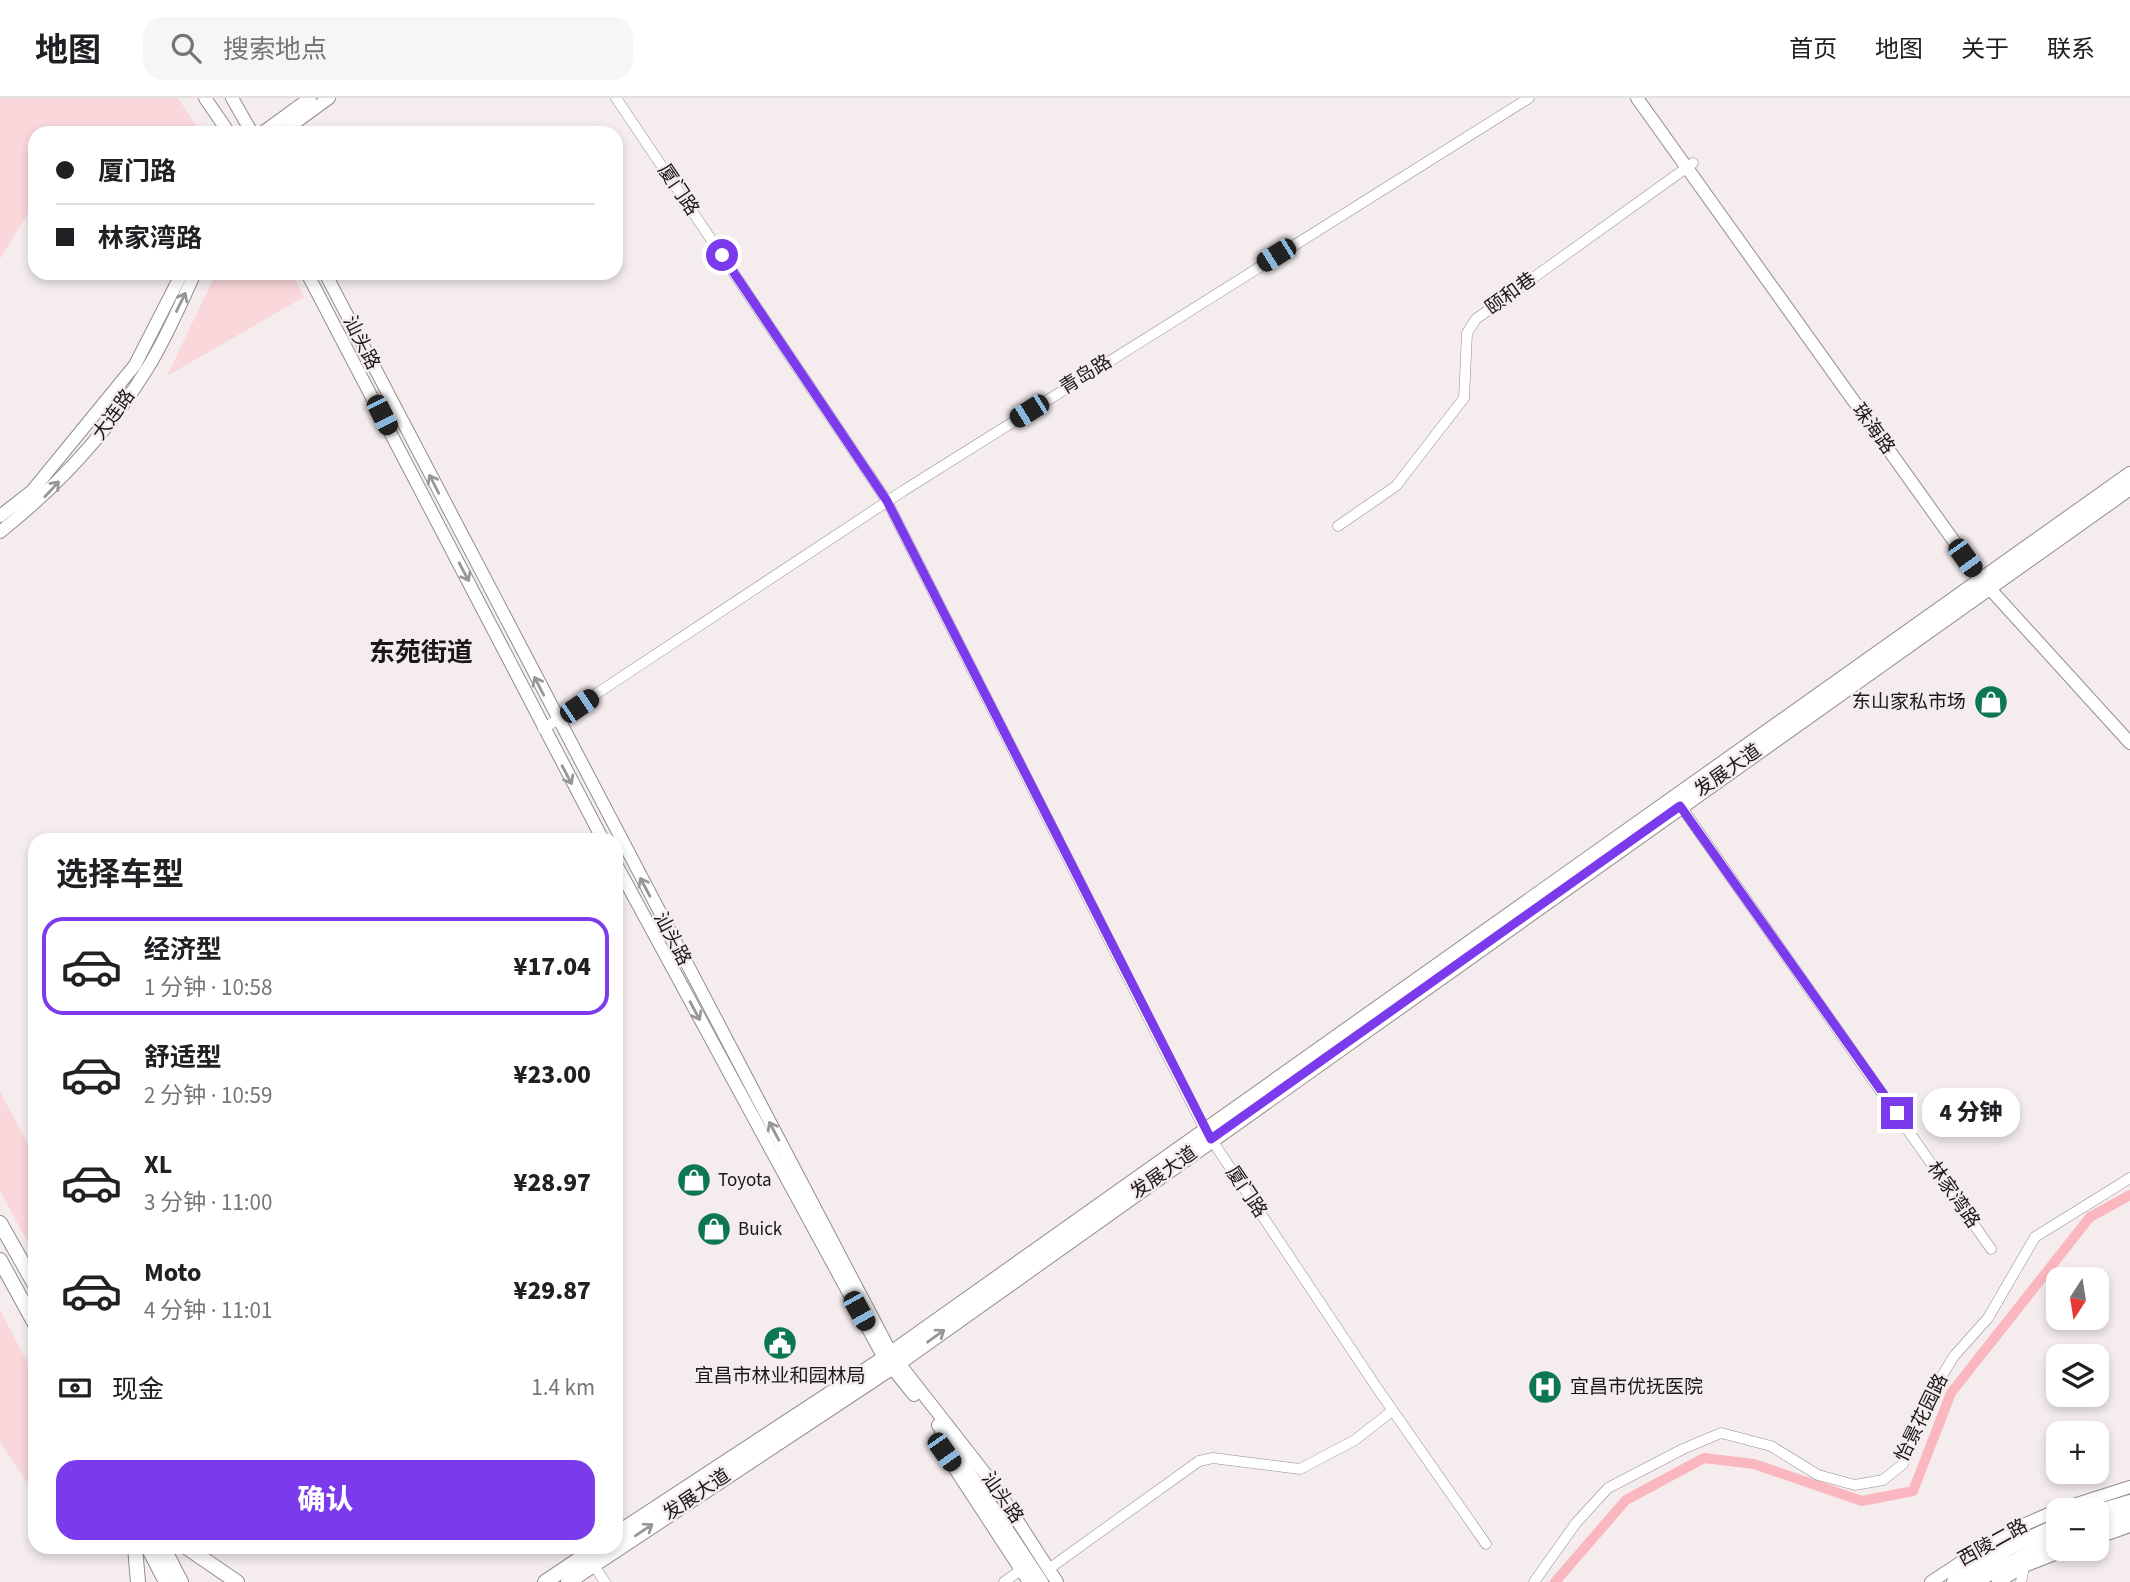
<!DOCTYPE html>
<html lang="zh">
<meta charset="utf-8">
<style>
:root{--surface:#fff;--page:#f6f6f6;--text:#202124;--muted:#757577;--line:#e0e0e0;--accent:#7c3aed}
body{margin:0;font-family:"Source Sans 3","Noto Sans SC",sans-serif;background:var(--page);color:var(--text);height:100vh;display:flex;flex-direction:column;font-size:26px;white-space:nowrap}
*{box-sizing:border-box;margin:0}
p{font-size:23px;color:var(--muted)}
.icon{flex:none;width:38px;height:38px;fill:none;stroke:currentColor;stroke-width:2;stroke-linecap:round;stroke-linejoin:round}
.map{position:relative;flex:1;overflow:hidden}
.details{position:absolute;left:28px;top:735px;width:595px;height:721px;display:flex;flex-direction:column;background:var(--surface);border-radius:21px;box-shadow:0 4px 10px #0003}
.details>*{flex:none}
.top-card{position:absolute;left:28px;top:28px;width:595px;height:154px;border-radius:21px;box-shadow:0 4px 10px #0003;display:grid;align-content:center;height:154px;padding:0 28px;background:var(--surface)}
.needle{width:46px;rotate:192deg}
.tools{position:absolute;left:2046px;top:1169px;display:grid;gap:14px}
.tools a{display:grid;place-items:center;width:63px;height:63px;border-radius:14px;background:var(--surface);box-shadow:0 4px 10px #0003;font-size:35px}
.end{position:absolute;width:32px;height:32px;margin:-16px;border:9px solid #7c3aed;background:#fff;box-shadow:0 0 0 4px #fff}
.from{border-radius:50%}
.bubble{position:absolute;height:49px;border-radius:21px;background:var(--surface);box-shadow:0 4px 10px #0003;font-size:23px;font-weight:800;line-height:49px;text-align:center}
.car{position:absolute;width:21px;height:42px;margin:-21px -10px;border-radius:9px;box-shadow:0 0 5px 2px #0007;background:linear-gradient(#222 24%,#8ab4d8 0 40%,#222 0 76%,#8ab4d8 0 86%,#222 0)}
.top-card b{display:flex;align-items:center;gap:24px;height:66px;font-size:26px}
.top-card b+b{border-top:2px solid var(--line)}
.top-card i{width:18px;height:18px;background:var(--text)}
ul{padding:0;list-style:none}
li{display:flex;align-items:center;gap:21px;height:98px;margin:0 14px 10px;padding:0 14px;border:4px solid transparent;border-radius:21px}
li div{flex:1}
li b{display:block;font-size:26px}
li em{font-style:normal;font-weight:800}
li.selected{border-color:var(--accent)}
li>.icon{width:63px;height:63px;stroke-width:1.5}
h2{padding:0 28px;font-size:32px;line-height:84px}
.pay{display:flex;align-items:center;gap:18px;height:77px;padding:0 28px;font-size:26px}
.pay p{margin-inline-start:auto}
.primary-button{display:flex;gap:14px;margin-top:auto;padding:14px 28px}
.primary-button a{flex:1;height:80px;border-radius:21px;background:var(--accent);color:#fff;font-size:28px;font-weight:800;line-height:80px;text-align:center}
header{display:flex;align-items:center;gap:42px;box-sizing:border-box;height:98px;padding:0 35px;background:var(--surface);border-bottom:2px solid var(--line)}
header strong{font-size:33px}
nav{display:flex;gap:38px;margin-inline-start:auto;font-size:24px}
.search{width:490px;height:63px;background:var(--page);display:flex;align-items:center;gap:18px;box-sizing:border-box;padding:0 24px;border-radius:21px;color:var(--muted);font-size:26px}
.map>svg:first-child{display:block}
.green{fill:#f9d7da}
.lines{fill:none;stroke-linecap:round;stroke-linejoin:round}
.canal{stroke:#fab7bf;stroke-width:10}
.minor-casing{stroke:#948d8d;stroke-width:11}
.major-casing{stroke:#948d8d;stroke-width:14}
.highway-casing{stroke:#948d8d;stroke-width:16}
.minor{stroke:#fff;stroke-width:10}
.major{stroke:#fff;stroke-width:12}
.highway{stroke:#fff;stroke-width:14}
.oneway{stroke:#989797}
.route{stroke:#7c3aed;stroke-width:9}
.labels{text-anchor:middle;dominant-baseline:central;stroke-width:5;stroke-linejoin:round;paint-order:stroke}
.street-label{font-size:19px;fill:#1b1818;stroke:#f5eded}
.poi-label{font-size:19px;fill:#1b1818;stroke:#f5eded;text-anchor:start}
.district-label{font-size:26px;font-weight:bold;fill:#1b1818;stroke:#f5eded}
</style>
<header>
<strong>地图</strong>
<div class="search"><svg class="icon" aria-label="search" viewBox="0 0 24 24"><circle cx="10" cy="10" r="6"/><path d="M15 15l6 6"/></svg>搜索地点</div>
<nav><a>首页</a><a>地图</a><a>关于</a><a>联系</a></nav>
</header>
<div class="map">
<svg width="2130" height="1484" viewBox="0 0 2130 1484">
<rect width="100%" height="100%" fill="#f5eded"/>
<!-- green -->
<g class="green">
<path d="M0,0H178L201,35H35V104L0,161Z"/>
<path d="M216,175H292L304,199L167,278Z"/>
<path d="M0,994L35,1059V1158L0,1093Z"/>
<path d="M0,1212L35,1279V1396L0,1344Z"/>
</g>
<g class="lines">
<!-- canal -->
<path class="canal" d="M1555,1484L1626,1402L1704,1360L1754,1366L1862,1403L1913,1393L1951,1295L2090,1119L2130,1097"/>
<!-- minor casing -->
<g class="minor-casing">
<g id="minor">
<path d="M616,0L887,403L1205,1032L1377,1290L1486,1446"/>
<path d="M1338,428L1396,388L1464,300L1467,235L1476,221L1693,65"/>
<path d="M543,631L903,393L1529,0"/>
<path d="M1678,704L1991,1151"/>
<path d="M593,1466L605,1484"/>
<path d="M1050,1470L1199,1363L1213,1360L1300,1371L1355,1342L1392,1313"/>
<path d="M1004,1484L1022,1471"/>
<path d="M1534,1484L1576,1425L1608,1390L1683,1351L1721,1335L1771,1348L1818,1377L1855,1387L1883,1382L1903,1366L1934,1291L1954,1258L1988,1220L2035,1139L2130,1080"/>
<path d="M2021,1484L2024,1468"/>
</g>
</g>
<!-- major casing -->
<g class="major-casing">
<g id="major">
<path d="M205,0L229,35"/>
<path d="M232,0L252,35"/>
<path d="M1637,0L1981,481L2130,645"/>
<path d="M262,35L310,0"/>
<path d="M281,35L329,0"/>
<path d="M307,175L603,742"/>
<path d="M325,175L891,1255L995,1388L1057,1484"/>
<path d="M0,418L32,393L135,267L182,175"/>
<path d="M0,434C58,388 108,334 147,271C166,241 180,207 195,175"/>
<path d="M616,766L884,1260L914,1297"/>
<path d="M938,1327L1042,1484"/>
<path d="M940,1338L944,1354L1029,1484"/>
<path d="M2058,1412L2130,1389"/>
<path d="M2096,1440L2130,1428"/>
<path d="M1931,1484L2007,1434L2058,1412"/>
<path d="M1998,1484L2024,1468L2068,1451"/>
</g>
</g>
<!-- highway casing -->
<g class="highway-casing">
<g id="highway">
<path d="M0,1125L35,1187"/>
<path d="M0,1162L35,1226"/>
<path d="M2096,1414L2130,1404"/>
<path d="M2096,1426L2130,1416"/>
<path d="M616,1436L884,1260L2130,376"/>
<path d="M135,1449L138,1484"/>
<path d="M148,1449L166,1484"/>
<path d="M163,1449L181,1484"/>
<path d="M186,1449L237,1484"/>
<path d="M545,1484L597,1449"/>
<path d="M568,1484L899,1265L2130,390"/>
<path d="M1954,1484L2007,1451L2058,1427"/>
<path d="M1973,1484L2058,1441"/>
</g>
</g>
<!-- minor -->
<use href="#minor" class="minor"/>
<!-- major -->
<use href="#major" class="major"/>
<!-- highway -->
<use href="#highway" class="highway"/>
</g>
<!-- one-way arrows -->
<defs><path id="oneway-shaft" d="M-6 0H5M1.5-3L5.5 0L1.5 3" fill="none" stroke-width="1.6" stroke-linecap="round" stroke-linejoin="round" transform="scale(1.75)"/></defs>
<g class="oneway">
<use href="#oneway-shaft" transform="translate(181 204) rotate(-64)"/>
<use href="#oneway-shaft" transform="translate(434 386) rotate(-117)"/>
<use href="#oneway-shaft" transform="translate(52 391) rotate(-47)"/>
<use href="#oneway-shaft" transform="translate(464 474) rotate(62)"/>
<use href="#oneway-shaft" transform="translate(539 588) rotate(-117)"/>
<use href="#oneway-shaft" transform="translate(567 677) rotate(62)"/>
<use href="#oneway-shaft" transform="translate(645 789) rotate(-118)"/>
<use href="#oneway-shaft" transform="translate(695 913) rotate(62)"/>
<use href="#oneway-shaft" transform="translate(774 1033) rotate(-118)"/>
<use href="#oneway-shaft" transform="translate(936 1238) rotate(-36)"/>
<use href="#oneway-shaft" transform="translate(644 1432) rotate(-34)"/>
</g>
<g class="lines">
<!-- route -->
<path class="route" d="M722,157L887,403L1211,1041L1680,708L1897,1015"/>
</g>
<!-- icons -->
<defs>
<g id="shop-disc" transform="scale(1.75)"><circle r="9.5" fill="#0c7750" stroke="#f5eded"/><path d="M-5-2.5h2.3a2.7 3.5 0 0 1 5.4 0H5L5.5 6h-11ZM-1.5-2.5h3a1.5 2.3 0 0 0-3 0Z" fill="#fff"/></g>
<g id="civic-disc" transform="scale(1.75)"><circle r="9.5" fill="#0c7750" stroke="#f5eded"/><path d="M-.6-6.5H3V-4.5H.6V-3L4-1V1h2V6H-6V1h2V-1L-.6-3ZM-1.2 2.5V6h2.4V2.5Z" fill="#fff"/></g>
<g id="hospital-disc" transform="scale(1.75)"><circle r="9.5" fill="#0c7750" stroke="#f5eded"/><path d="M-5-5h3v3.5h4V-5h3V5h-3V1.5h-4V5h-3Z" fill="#fff"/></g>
</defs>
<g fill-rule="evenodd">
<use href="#shop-disc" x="1991" y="604"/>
<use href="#shop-disc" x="694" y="1082"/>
<use href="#shop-disc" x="714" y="1131"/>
<use href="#civic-disc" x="780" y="1245"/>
<use href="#hospital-disc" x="1545" y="1289"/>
</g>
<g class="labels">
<!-- street labels -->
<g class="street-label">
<text transform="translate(678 92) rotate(56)">厦门路</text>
<text transform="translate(1511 196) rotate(-36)">颐和巷</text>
<text transform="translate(361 245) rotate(63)">汕头路</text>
<text transform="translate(1086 277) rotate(-32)">青岛路</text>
<text transform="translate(114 317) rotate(-54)">大连路</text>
<text transform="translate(1873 331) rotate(54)">珠海路</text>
<text transform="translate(1728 673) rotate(-35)">发展大道</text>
<text transform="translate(672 841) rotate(62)">汕头路</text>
<text transform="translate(1164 1075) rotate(-35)">发展大道</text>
<text transform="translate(1246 1094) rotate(56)">厦门路</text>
<text transform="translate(1953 1097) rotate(55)">林家湾路</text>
<text transform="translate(1922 1320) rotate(-64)">怡景花园路</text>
<text transform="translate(697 1397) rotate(-34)">发展大道</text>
<text transform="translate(1002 1400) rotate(55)">汕头路</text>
<text transform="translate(1993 1445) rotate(-29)">西陵二路</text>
</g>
<!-- poi labels -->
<g class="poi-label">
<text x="1966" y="604" text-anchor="end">东山家私市场</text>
<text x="718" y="1082">Toyota</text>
<text x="738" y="1131">Buick</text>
<text x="780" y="1278" text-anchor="middle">宜昌市林业和园林局</text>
<text x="1570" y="1289">宜昌市优抚医院</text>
</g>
<!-- district labels -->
<g class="district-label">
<text x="421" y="554">东苑街道</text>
</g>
</g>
</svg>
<div class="tools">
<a><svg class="needle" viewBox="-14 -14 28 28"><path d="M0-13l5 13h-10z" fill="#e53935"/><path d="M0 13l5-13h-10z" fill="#757577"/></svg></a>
<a><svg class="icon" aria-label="layers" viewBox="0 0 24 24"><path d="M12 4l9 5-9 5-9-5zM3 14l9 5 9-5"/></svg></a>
<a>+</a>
<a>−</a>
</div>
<i class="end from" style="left:722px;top:157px"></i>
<i class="end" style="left:1897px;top:1015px"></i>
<div class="bubble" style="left:1922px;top:990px;width:98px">4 分钟</div>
<i class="car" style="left:1276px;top:157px;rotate:238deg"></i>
<i class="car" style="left:1029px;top:313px;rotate:238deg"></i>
<i class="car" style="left:382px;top:317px;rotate:153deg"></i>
<i class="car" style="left:1965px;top:460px;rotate:144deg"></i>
<i class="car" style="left:579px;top:608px;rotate:56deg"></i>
<i class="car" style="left:859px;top:1213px;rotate:151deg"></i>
<i class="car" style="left:944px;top:1354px;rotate:145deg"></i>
<div class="top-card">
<b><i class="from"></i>厦门路</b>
<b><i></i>林家湾路</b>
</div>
<section class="details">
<h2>选择车型</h2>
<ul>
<li class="selected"><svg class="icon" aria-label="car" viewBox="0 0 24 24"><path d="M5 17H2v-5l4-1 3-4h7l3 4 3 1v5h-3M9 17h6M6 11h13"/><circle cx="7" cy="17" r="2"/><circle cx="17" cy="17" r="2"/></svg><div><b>经济型</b><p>1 分钟 · 10:58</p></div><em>¥17.04</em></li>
<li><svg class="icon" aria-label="car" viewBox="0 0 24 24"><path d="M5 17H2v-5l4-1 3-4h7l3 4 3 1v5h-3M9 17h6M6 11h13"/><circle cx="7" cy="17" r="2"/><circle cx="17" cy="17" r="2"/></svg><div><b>舒适型</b><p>2 分钟 · 10:59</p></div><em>¥23.00</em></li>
<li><svg class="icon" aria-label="car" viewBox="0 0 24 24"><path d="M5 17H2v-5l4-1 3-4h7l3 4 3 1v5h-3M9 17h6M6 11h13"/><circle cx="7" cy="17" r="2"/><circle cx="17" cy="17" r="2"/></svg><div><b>XL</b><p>3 分钟 · 11:00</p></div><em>¥28.97</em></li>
<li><svg class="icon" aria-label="car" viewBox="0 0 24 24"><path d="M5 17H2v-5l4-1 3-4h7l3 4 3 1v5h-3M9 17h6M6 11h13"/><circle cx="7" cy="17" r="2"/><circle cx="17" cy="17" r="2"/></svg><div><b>Moto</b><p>4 分钟 · 11:01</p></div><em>¥29.87</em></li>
</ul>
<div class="pay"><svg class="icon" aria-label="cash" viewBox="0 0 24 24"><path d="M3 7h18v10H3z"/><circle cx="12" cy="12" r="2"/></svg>现金<p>1.4 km</p></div>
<div class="primary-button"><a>确认</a></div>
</section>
</div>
